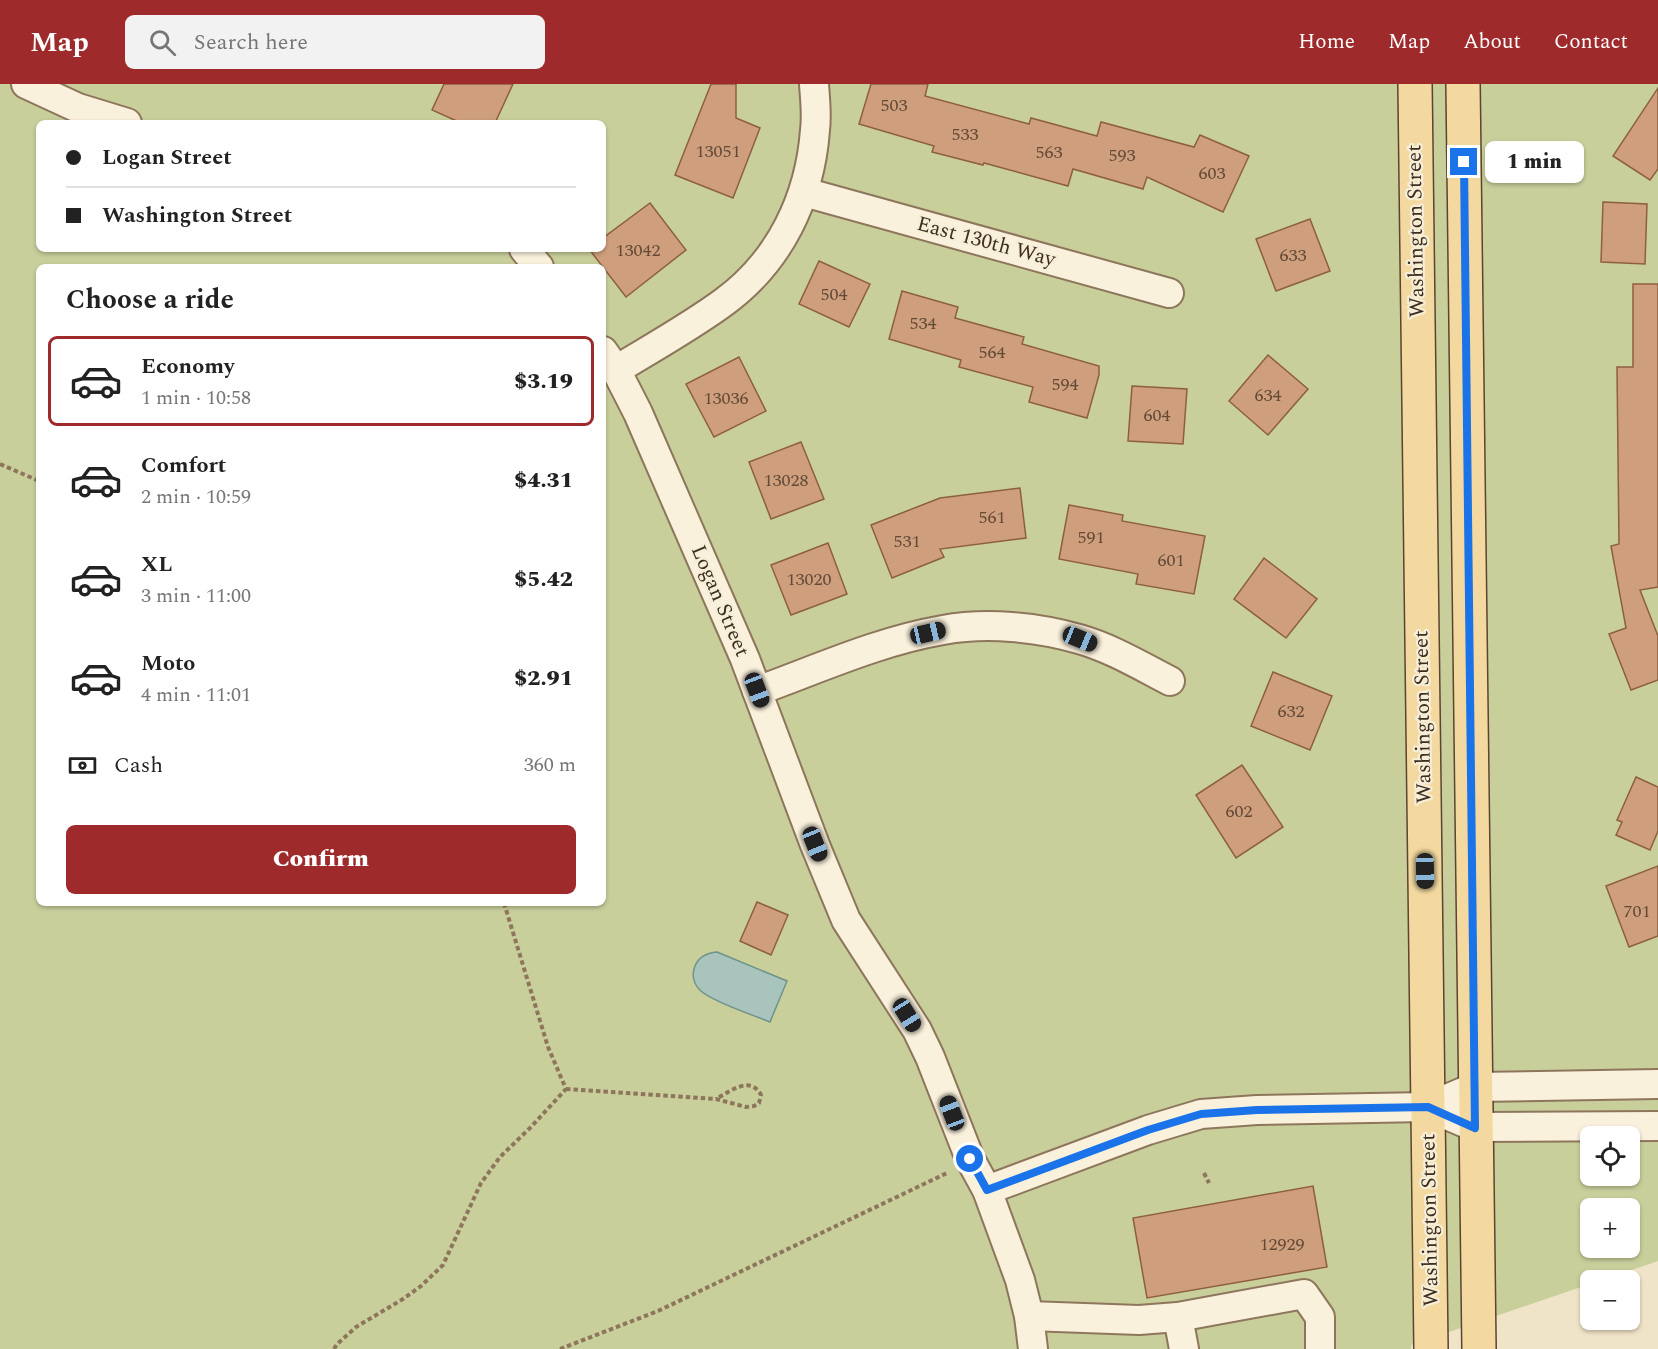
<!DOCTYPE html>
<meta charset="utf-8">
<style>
:root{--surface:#fff;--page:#f2f2f2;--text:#222;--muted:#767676;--line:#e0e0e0;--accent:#9e2a2b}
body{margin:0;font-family:Spectral,serif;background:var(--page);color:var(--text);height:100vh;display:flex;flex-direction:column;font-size:22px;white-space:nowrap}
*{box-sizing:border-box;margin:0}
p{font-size:20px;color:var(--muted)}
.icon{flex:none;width:33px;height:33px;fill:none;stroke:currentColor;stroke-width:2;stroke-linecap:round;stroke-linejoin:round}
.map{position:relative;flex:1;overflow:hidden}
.drawer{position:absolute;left:36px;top:180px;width:570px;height:642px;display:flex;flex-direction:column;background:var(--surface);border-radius:9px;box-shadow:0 2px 4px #0004}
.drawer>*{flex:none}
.guide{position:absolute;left:36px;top:36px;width:570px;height:132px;border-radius:9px;box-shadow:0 2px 4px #0004;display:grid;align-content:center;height:132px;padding:0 30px;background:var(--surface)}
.fabs{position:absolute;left:1580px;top:1042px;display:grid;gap:12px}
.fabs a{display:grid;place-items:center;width:60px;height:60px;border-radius:9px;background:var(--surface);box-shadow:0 2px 4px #0004;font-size:30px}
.end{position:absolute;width:27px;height:27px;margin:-14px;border:8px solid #1a73e8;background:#fff;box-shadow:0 0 0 3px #fff}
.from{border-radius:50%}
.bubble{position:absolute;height:42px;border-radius:9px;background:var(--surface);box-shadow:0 2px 4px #0004;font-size:20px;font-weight:800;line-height:42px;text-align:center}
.car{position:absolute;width:18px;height:36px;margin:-18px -9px;border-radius:8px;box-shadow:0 0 4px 2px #0007;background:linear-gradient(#222 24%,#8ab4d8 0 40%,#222 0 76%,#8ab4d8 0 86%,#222 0)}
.guide b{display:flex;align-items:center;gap:21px;height:57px;font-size:22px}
.guide b+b{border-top:2px solid var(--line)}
.guide i{width:15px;height:15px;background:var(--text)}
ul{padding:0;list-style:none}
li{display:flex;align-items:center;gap:18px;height:90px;margin:0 12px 9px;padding:0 18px;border:3px solid transparent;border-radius:9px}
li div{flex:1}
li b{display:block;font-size:22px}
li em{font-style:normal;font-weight:800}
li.current{border-color:var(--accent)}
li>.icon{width:54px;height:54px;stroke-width:1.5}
h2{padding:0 30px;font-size:27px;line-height:72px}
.pay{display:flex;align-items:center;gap:15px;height:66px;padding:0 30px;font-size:22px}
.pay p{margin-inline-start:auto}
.cta{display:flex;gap:12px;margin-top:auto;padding:12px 30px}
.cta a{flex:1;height:69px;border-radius:9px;background:var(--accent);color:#fff;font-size:24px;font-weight:800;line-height:69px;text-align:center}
header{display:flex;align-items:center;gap:36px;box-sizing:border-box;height:84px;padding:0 30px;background:var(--accent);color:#fff}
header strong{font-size:28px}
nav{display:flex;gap:33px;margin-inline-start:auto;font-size:21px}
.search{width:420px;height:54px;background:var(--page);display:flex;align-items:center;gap:15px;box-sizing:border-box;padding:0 21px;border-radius:9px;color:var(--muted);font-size:22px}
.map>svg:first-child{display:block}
.green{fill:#c9cf9b;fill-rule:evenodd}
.water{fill:#a9c4bc;stroke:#6f938a;stroke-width:1.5}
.building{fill:#cf9f7d;stroke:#8d5f41;stroke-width:1.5}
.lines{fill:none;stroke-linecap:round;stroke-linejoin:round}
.minor-casing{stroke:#8d765c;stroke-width:32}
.major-casing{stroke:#5b4430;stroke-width:36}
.path{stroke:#8d765c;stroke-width:4;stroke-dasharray:4.5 3;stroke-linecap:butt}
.minor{stroke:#faf1dc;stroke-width:28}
.major{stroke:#f3d9a0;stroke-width:33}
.route{stroke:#1a73e8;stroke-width:8}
.labels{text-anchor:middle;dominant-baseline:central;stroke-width:4.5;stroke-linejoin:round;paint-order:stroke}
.number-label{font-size:18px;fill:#624a37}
.street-label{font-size:21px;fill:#3d2e20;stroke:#f7eed8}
</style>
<header>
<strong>Map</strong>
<div class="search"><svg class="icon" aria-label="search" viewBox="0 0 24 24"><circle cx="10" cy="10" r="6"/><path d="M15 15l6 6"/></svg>Search here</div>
<nav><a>Home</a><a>Map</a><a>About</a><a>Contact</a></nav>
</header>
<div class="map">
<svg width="1658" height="1265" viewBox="0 0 1658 1265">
<rect width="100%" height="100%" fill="#f0e4c8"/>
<!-- green -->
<path class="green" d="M0,0H1658V1177L1600,1197H1590V1200L1411,1261V1265H0ZM39,39H603V165H39ZM39,183H603V819H39ZM1590,1053H1629V1092H1590ZM1590,1125H1629V1164H1590Z"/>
<!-- water -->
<path class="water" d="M717,868L787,897L770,938C753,931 713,918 701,907C694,901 691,891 695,882C699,872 707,869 717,868Z"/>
<!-- building -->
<g class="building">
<path d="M444,0H513L495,39H461L432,26Z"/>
<path d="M711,0H736V34L760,44L733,114L675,91Z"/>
<path d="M871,0H928L925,12L1029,40L1031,34L1097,52L1101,38L1194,63L1200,51L1249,72L1223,128L1147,93L1143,105L1073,85L1068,102L984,79L983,81L932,68L934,62L859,40Z"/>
<path d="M1658,4V85L1650,96L1613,72Z"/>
<path d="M1603,118L1647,120L1645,180L1601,178Z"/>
<path d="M650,119L686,166L626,213L589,165H603V154Z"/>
<path d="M1310,135L1330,187L1276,207L1256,155Z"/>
<path d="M819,177L870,200L849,243L799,220Z"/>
<path d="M1633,200H1658V503L1640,506L1658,552V596L1631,606L1609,550L1626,544L1611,462L1619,460L1617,283H1633Z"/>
<path d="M902,207L958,223L955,234L1024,253L1022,260L1099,282V291L1087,334L1029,318L1033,303L959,283L961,276L889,255Z"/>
<path d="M1268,271L1308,305L1268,351L1229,317Z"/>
<path d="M739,273L766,327L714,353L686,300Z"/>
<path d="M1132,302L1187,305L1183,360L1128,357Z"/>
<path d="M801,358L824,415L771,435L749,378Z"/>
<path d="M1020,404L1026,454L940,465L944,473L892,494L871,441L940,414Z"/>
<path d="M1069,421L1123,431L1122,437L1205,452L1194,510L1136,500L1138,490L1059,475Z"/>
<path d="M828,459L847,510L791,531L771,481Z"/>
<path d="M1264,474L1317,515L1286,554L1234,515Z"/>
<path d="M1273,588L1332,612L1310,666L1251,642Z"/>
<path d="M1242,681L1283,743L1236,774L1196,711Z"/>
<path d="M1636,693L1658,703V747L1650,766L1616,751L1622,738L1617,736Z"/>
<path d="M1658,782V852L1629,863L1606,802Z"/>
<path d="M757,818L788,831L771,871L740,857Z"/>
<path d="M1313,1102L1327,1183L1147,1214L1133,1134Z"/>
</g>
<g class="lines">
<!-- minor casing -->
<g class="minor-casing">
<g id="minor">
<path d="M26,0L78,24L127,39"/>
<path d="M804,108L1169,209"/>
<path d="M524,165L539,183"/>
<path d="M603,267L616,286L638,329L745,575L815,761L846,836L917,946L930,973L970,1075L987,1106L1020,1196L1029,1232L1033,1265"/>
<path d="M616,286C652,264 690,243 724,218C780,177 810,114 815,46C817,31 815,15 814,0"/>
<path d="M757,607C818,585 879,557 943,546C987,538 1037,543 1079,555C1111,564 1141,582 1170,597"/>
<path d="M1428,1023L1475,1043L1658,1042"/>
<path d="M987,1106L1148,1046L1201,1030L1257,1026L1428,1023L1475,1003L1658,1000"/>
<path d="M1029,1232L1139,1236L1178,1233L1304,1210L1320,1233V1265"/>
<path d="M1178,1233L1184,1265"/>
</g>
</g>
<!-- major casing -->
<g class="major-casing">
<g id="major">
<path d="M1415,0L1431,1265"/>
<path d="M1463,0L1479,1265"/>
</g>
</g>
<!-- path -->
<g class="path">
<path d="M0,380L39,397"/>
<path d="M504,819L548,963L566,1005"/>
<path d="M566,1005L716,1015L746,1023L754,1022L759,1019L761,1011C750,991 731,1007 716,1015"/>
<path d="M1204,1089L1209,1099"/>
<path d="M334,1265L337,1260L356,1243L403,1215L421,1202L443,1181L481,1099L500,1073L530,1044L566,1005"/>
<path d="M560,1265L658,1227L947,1089"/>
</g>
<!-- minor -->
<use href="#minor" class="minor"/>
<!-- major -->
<use href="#major" class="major"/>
</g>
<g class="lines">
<!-- route -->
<path class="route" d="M970,1075L987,1106L1148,1046L1201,1030L1257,1026L1428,1023L1475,1044L1464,78"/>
</g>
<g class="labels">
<!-- number labels -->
<g class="number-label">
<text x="894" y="21">503</text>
<text x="965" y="50">533</text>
<text x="718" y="67">13051</text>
<text x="1049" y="68">563</text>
<text x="1122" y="71">593</text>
<text x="1212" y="89">603</text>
<text x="638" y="166">13042</text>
<text x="1293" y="171">633</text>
<text x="834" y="210">504</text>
<text x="923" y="239">534</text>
<text x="992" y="268">564</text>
<text x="1065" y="300">594</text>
<text x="1268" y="311">634</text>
<text x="726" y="314">13036</text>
<text x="1157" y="331">604</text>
<text x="786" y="396">13028</text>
<text x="992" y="433">561</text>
<text x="1091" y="453">591</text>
<text x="907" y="457">531</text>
<text x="1171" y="476">601</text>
<text x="809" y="495">13020</text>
<text x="1291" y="627">632</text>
<text x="1239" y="727">602</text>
<text x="1637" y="827">701</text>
<text x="1282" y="1160">12929</text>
</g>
<!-- street labels -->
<g class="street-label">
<text transform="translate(1416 147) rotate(-91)">Washington Street</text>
<text transform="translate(986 158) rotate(15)">East 130th Way</text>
<text transform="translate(720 517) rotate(67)">Logan Street</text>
<text transform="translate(1423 633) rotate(-91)">Washington Street</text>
<text transform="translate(1430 1136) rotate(-91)">Washington Street</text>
</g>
</g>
</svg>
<div class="fabs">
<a><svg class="icon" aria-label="locate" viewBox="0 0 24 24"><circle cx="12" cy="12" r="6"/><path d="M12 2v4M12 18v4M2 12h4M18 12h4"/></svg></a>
<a>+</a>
<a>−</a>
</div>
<i class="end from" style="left:970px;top:1075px"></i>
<i class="end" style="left:1464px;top:78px"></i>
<div class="bubble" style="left:1485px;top:57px;width:99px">1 min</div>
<i class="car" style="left:928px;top:549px;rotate:77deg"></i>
<i class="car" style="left:1080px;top:555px;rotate:112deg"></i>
<i class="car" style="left:757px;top:606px;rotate:159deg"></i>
<i class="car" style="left:815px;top:760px;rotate:158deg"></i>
<i class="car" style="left:1425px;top:787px;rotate:179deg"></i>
<i class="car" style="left:907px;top:931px;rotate:148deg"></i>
<i class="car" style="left:952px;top:1029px;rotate:339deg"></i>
<div class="guide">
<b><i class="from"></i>Logan Street</b>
<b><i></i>Washington Street</b>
</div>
<section class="drawer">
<h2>Choose a ride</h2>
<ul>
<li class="current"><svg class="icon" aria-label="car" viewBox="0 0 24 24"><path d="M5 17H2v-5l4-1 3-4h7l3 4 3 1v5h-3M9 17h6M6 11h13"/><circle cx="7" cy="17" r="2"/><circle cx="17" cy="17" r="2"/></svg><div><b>Economy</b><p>1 min · 10:58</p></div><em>$3.19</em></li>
<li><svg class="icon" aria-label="car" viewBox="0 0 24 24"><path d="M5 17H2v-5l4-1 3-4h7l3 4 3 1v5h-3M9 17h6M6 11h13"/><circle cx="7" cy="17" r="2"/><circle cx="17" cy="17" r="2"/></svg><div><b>Comfort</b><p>2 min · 10:59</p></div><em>$4.31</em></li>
<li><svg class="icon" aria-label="car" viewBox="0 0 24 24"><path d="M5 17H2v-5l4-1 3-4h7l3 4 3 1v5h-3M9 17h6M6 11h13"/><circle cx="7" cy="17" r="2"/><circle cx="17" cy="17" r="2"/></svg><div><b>XL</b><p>3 min · 11:00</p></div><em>$5.42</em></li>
<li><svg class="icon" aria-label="car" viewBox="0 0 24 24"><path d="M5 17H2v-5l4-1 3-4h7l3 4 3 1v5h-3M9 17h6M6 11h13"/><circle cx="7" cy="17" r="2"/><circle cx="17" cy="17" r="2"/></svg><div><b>Moto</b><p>4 min · 11:01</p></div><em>$2.91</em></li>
</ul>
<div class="pay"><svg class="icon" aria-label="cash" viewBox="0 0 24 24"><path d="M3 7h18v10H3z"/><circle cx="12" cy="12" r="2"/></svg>Cash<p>360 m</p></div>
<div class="cta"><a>Confirm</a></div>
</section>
</div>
